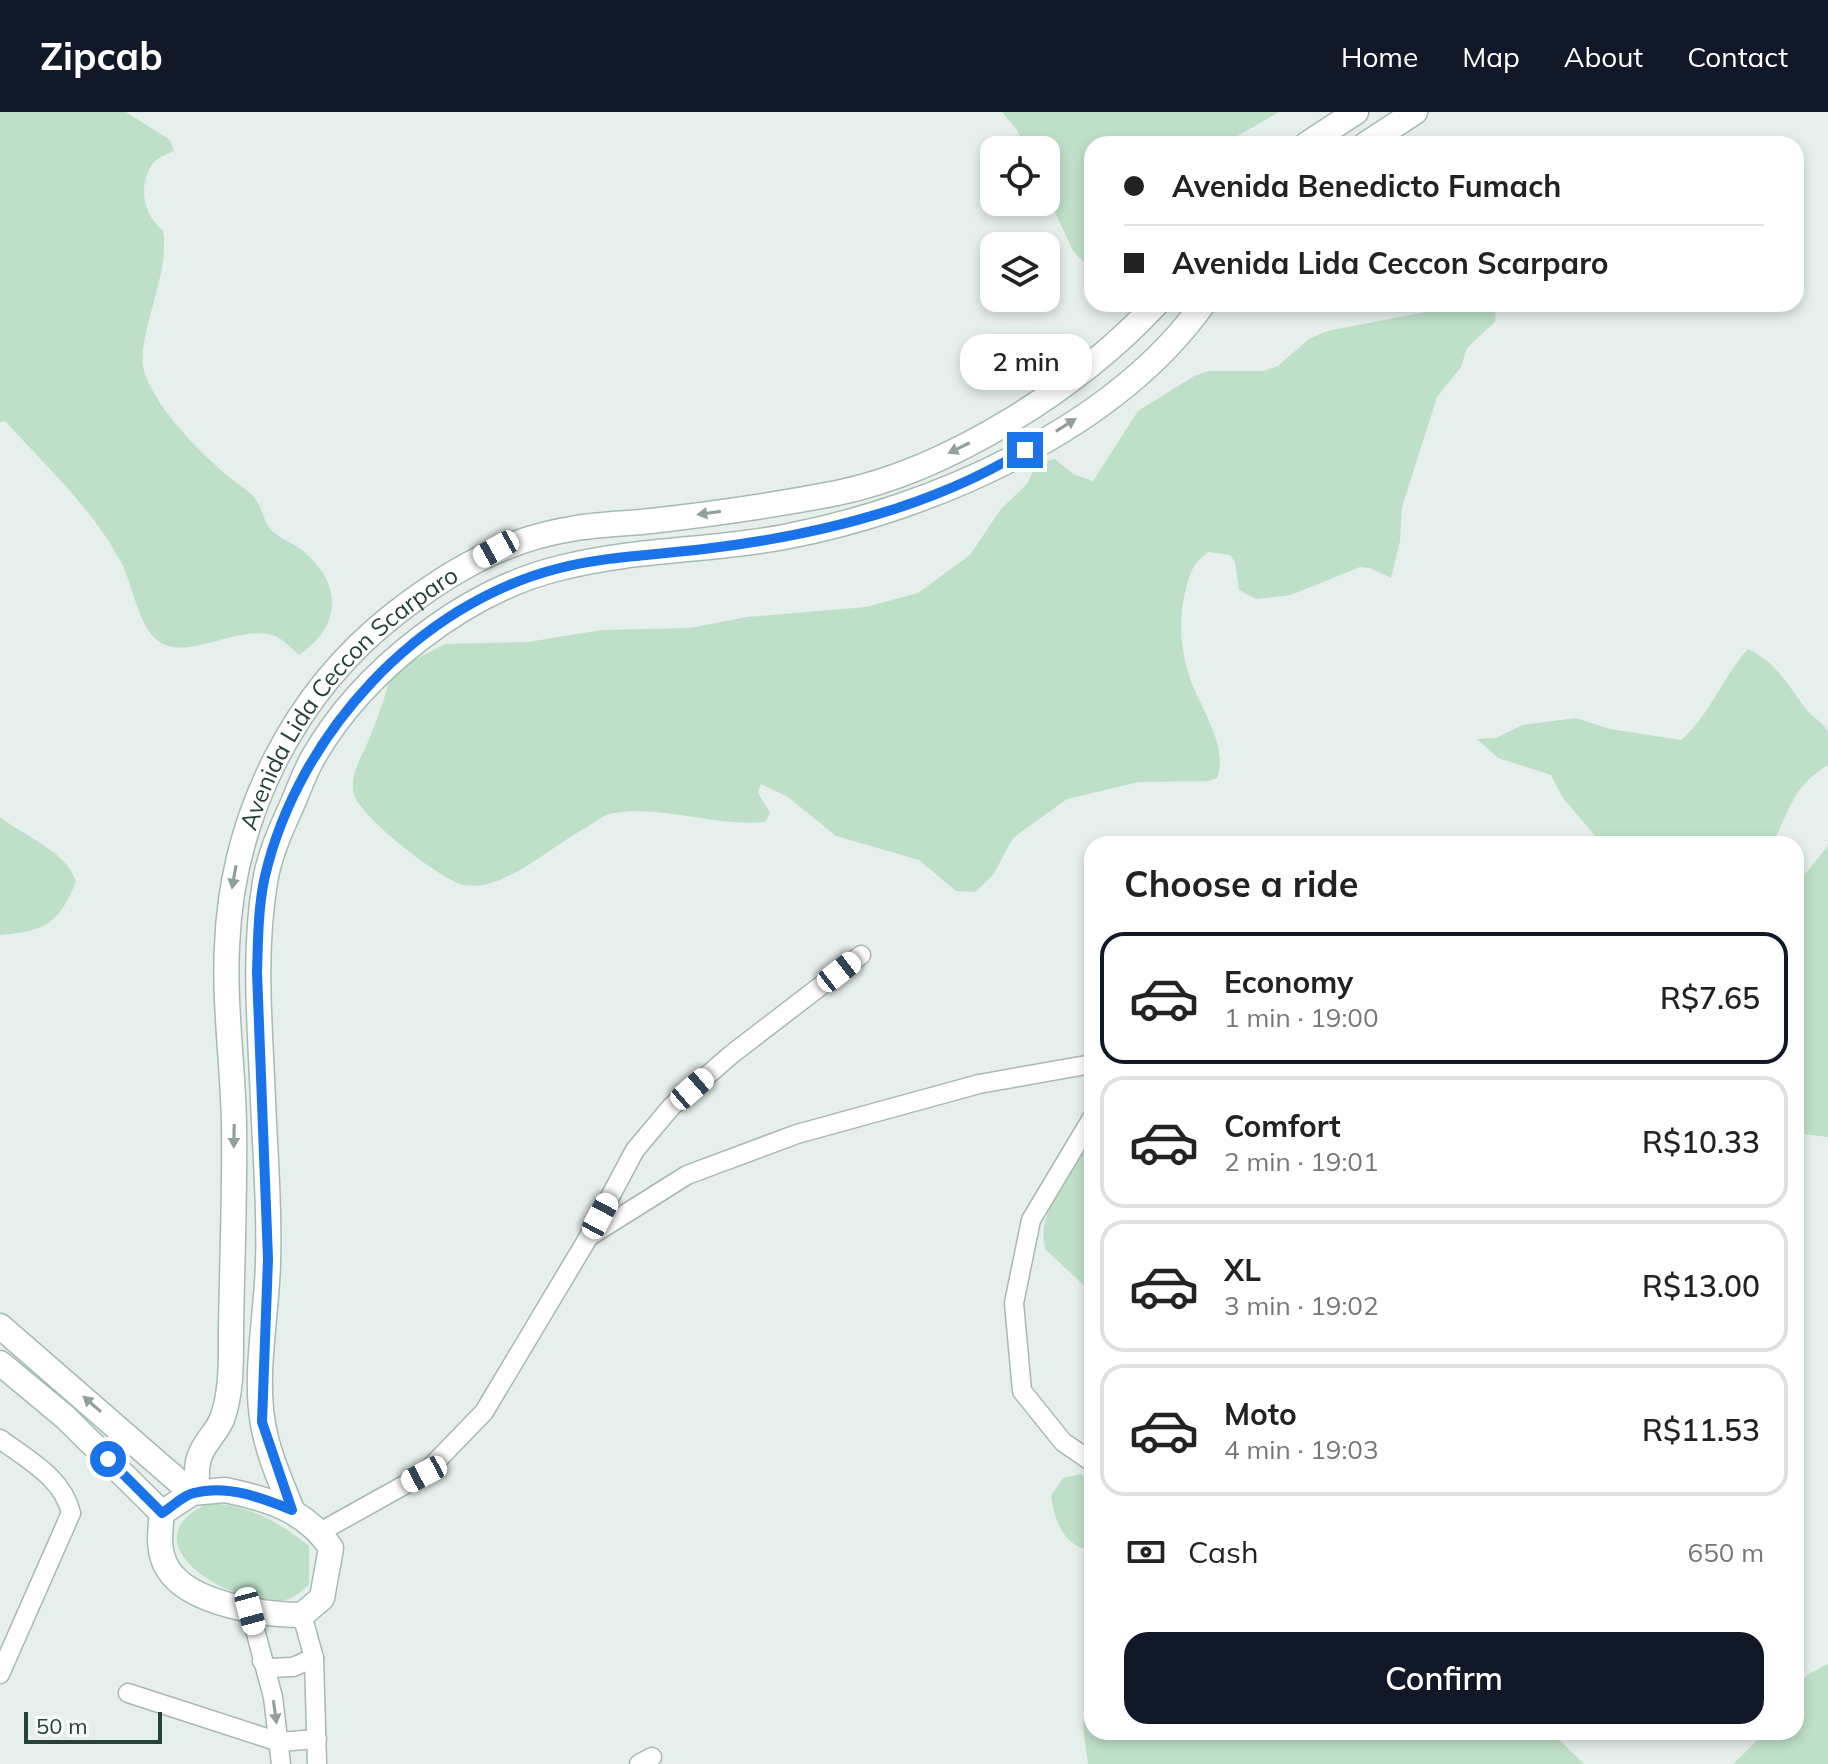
<!DOCTYPE html>
<meta charset="utf-8">
<style>
:root{--surface:#fff;--page:#f2f2f2;--text:#222;--muted:#767676;--line:#e0e0e0;--accent:#111827}
body{margin:0;font-family:Mulish,sans-serif;background:var(--page);color:var(--text);height:100vh;display:flex;flex-direction:column;font-size:30px;white-space:nowrap}
*{box-sizing:border-box;margin:0}
p{font-size:26px;color:var(--muted)}
.icon{flex:none;width:44px;height:44px;fill:none;stroke:currentColor;stroke-width:2;stroke-linecap:round;stroke-linejoin:round}
.map{position:relative;flex:1;overflow:hidden}
.panel{position:absolute;left:1084px;top:724px;width:720px;height:904px;display:flex;flex-direction:column;background:var(--surface);border-radius:24px;box-shadow:0 4px 12px #0003}
.panel>*{flex:none}
.hud{position:absolute;left:1084px;top:24px;width:720px;height:176px;border-radius:24px;box-shadow:0 4px 12px #0003;display:grid;align-content:center;height:176px;padding:0 40px;background:var(--surface)}
.controls{position:absolute;left:980px;top:24px;display:grid;gap:16px}
.controls a{display:grid;place-items:center;width:80px;height:80px;border-radius:16px;background:var(--surface);box-shadow:0 4px 12px #0003;font-size:40px}
.scale{position:absolute;left:24px;bottom:20px;width:138px;box-sizing:border-box;padding-left:8px;border:4px solid #24423a;border-top:0;font-size:22px;line-height:28px;white-space:nowrap;color:#24423a;-webkit-text-stroke:6px #f7fbf9;paint-order:stroke}
.end{position:absolute;width:36px;height:36px;margin:-18px;border:10px solid #1a73e8;background:#fff;box-shadow:0 0 0 4px #fff}
.from{border-radius:50%}
.bubble{position:absolute;height:56px;border-radius:24px;background:var(--surface);box-shadow:0 4px 12px #0003;font-size:26px;font-weight:600;line-height:56px;text-align:center}
.car{position:absolute;width:24px;height:48px;margin:-24px -12px;border-radius:10px;box-shadow:0 0 6px 2px #0007;background:linear-gradient(#fff 24%,#345 0 40%,#fff 0 76%,#345 0 86%,#fff 0)}
.hud b{display:flex;align-items:center;gap:28px;height:76px;font-size:30px}
.hud b+b{border-top:2px solid var(--line)}
.hud i{width:20px;height:20px;background:var(--text)}
ul{padding:0;list-style:none}
li{display:flex;align-items:center;gap:24px;height:132px;margin:0 16px 12px;padding:0 24px;border:4px solid var(--line);border-radius:24px}
li div{flex:1}
li b{display:block;font-size:30px}
li em{font-style:normal;font-weight:600}
li.current{border-color:var(--accent)}
li>.icon{width:72px;height:72px;stroke-width:1.5}
h2{padding:0 40px;font-size:36px;line-height:96px}
.pay{display:flex;align-items:center;gap:20px;height:88px;padding:0 40px;font-size:30px}
.pay p{margin-inline-start:auto}
.button{display:flex;gap:16px;margin-top:auto;padding:16px 40px}
.button a{flex:1;height:92px;border-radius:24px;background:var(--accent);color:#fff;font-size:32px;font-weight:600;line-height:92px;text-align:center}
header{display:flex;align-items:center;gap:48px;box-sizing:border-box;height:112px;padding:0 40px;background:var(--accent);color:#fff}
header strong{font-size:38px}
nav{display:flex;gap:44px;margin-inline-start:auto;font-size:28px}
.map>svg:first-child{display:block}
.green{fill:#bfe0c8}
.lines{fill:none;stroke-linecap:round;stroke-linejoin:round}
.minor-casing{stroke:#a8b8b2;stroke-width:21}
.secondary-casing{stroke:#a4bbb3;stroke-width:27}
.minor{stroke:#fff;stroke-width:18}
.secondary{stroke:#fff;stroke-width:24}
.oneway{fill:#92a09c}
.route{stroke:#1a73e8;stroke-width:10}
.labels{text-anchor:middle;dominant-baseline:central;stroke-width:8;stroke-linejoin:round;paint-order:stroke}
.street-label{font-size:24px;fill:#24423a;stroke:#f7fbf9}
</style>
<header>
<strong>Zipcab</strong>
<nav><a>Home</a><a>Map</a><a>About</a><a>Contact</a></nav>
</header>
<div class="map">
<svg width="1828" height="1652" viewBox="0 0 1828 1652">
<rect width="100%" height="100%" fill="#e6efeb"/>
<!-- green -->
<g class="green">
<path d="M0,0H126L170,28L174,39C167,42 156,46 152,53C138,74 143,104 163,118C171,165 133,228 145,262C159,300 200,340 230,366C238,372 248,378 254,385C262,394 263,409 271,418C279,426 293,431 302,438C343,471 342,514 299,543C292,537 284,528 275,524C242,511 189,548 161,531C138,517 133,472 121,450C92,396 46,354 5,309L0,310Z"/>
<path d="M1002,0H1279L1224,32H1092V159L1073,139L1046,81V38H1026L1017,18Z"/>
<path d="M1467,192H1496L1495,210L1467,236L1461,255L1437,285L1402,395L1400,429L1391,466L1370,456L1360,455L1291,483L1256,487L1239,478L1235,450L1230,443L1208,440C1192,452 1190,461 1185,481C1178,509 1181,539 1190,566C1200,596 1229,634 1217,666L1208,669L1139,670L1067,687L1013,726L993,763L975,780L956,779L919,748L836,724L788,685L761,672L758,681L770,701L765,710C714,715 666,693 614,701C605,702 595,710 587,715C554,733 524,762 487,772C481,774 469,774 463,773C440,767 355,702 353,679C351,657 364,642 371,622C380,601 386,580 393,559L445,532L528,530L602,518L690,516L747,505L866,495L918,481L970,443L1001,397L1027,372L1037,351L1055,347L1073,362L1093,369L1138,299L1194,264L1208,259H1263L1278,254L1309,227L1327,219Z"/>
<path d="M1748,537C1777,551 1787,572 1806,597C1813,606 1823,610 1828,620V653C1791,676 1791,697 1772,732H1602L1563,686L1551,663L1498,646L1477,627L1496,626L1523,613L1576,606L1610,617L1681,628C1710,603 1722,566 1748,537Z"/>
<path d="M0,705C24,724 66,739 76,769C59,812 46,819 0,823Z"/>
<path d="M1828,734V1025L1796,1021V773Z"/>
<path d="M1092,1024V1181L1046,1138C1032,1100 1080,1057 1092,1024Z"/>
<path d="M1081,1362L1092,1373V1438C1064,1436 1054,1408 1051,1384L1063,1366Z"/>
<path d="M209,1391C249,1393 279,1410 309,1434V1472C303,1478 297,1484 289,1487C243,1501 118,1432 209,1391Z"/>
<path d="M1828,1552V1652H1733L1766,1620H1796C1796,1580 1788,1570 1828,1552Z"/>
<path d="M1092,1568V1620H1551L1584,1652H1088L1083,1614Z"/>
</g>
<g class="lines">
<!-- minor casing -->
<g class="minor-casing">
<g id="minor">
<path d="M1092,1006L1031,1108L1014,1191L1022,1279L1063,1330L1092,1350"/>
<path d="M590,1124L687,1063L797,1022L979,972L1092,952"/>
<path d="M0,1327C28,1348 63,1366 71,1401L0,1562"/>
<path d="M320,1420L424,1362L484,1300L588,1126L635,1038L672,994L732,942L861,843"/>
<path d="M250,1499L273,1585L281,1652"/>
<path d="M302,1503L314,1546L317,1652"/>
<path d="M262,1549L268,1556L293,1555L314,1546"/>
<path d="M128,1581L279,1630L317,1627"/>
<path d="M639,1652L652,1645"/>
</g>
</g>
<!-- secondary casing -->
<g class="secondary-casing">
<g id="secondary">
<path d="M1307,32L1356,0"/>
<path d="M1366,32L1415,0"/>
<path d="M0,1214L192,1381"/>
<path d="M0,1251L65,1305L162,1401"/>
<path d="M225,1378C268,1387 306,1398 331,1436L322,1486L302,1503C265,1503 189,1492 168,1457C157,1440 160,1419 162,1401L192,1381Z"/>
<path id="s1" d="M197,1380C197,1366 195,1350 203,1337C209,1326 217,1319 222,1307C232,1280 231,1247 231,1218C232,1150 235,1081 234,1012C233,953 224,893 227,834C232,704 293,581 396,501C449,460 503,428 571,417C597,412 624,412 651,409C713,402 776,393 837,381C949,358 1079,275 1156,192"/>
<path d="M292,1398C281,1370 268,1342 263,1312C254,1261 267,1202 268,1150C270,1096 265,1041 263,987C260,914 253,842 265,770C269,744 281,717 292,693C299,677 305,659 314,644C363,559 465,479 560,456C633,437 710,439 784,425C932,397 1114,317 1203,192"/>
</g>
</g>
<!-- minor -->
<use href="#minor" class="minor"/>
<!-- secondary -->
<use href="#secondary" class="secondary"/>
</g>
<!-- one-way arrows -->
<defs><path id="oneway-solid" d="M-6-.8H1V-3.2L6.5 0L1 3.2V.8H-6Z" transform="scale(2)"/></defs>
<g class="oneway">
<use href="#oneway-solid" transform="translate(1066 313) rotate(-32)"/>
<use href="#oneway-solid" transform="translate(959 336) rotate(154)"/>
<use href="#oneway-solid" transform="translate(709 401) rotate(172)"/>
<use href="#oneway-solid" transform="translate(234 765) rotate(100)"/>
<use href="#oneway-solid" transform="translate(234 1024) rotate(91)"/>
<use href="#oneway-solid" transform="translate(92 1292) rotate(-139)"/>
<use href="#oneway-solid" transform="translate(275 1600) rotate(82)"/>
</g>
<g class="lines">
<!-- route -->
<path class="route" d="M108,1347L162,1401C172,1395 183,1383 194,1381C227,1372 262,1386 292,1398L262,1310L268,1147L257,860C258,829 258,795 265,764C298,623 418,491 560,456C607,444 656,443 704,437C813,424 931,396 1025,338"/>
</g>
<g class="labels">
<!-- street labels -->
<g class="street-label">
<text stroke="none"><textPath href="#s1" startOffset="842">Avenida Lida Ceccon Scarparo</textPath></text>
</g>
</g>
</svg>
<div class="controls">
<a><svg class="icon" aria-label="locate" viewBox="0 0 24 24"><circle cx="12" cy="12" r="6"/><path d="M12 2v4M12 18v4M2 12h4M18 12h4"/></svg></a>
<a><svg class="icon" aria-label="layers" viewBox="0 0 24 24"><path d="M12 4l9 5-9 5-9-5zM3 14l9 5 9-5"/></svg></a>
</div>
<div class="scale">50 m</div>
<i class="end from" style="left:108px;top:1347px"></i>
<i class="end" style="left:1025px;top:338px"></i>
<div class="bubble" style="left:960px;top:222px;width:132px">2 min</div>
<i class="car" style="left:496px;top:437px;rotate:241deg"></i>
<i class="car" style="left:839px;top:860px;rotate:52deg"></i>
<i class="car" style="left:692px;top:977px;rotate:49deg"></i>
<i class="car" style="left:600px;top:1104px;rotate:28deg"></i>
<i class="car" style="left:424px;top:1362px;rotate:242deg"></i>
<i class="car" style="left:250px;top:1499px;rotate:165deg"></i>
<div class="hud">
<b><i class="from"></i>Avenida Benedicto Fumach</b>
<b><i></i>Avenida Lida Ceccon Scarparo</b>
</div>
<section class="panel">
<h2>Choose a ride</h2>
<ul>
<li class="current"><svg class="icon" aria-label="car" viewBox="0 0 24 24"><path d="M5 17H2v-5l4-1 3-4h7l3 4 3 1v5h-3M9 17h6M6 11h13"/><circle cx="7" cy="17" r="2"/><circle cx="17" cy="17" r="2"/></svg><div><b>Economy</b><p>1 min · 19:00</p></div><em>R$7.65</em></li>
<li><svg class="icon" aria-label="car" viewBox="0 0 24 24"><path d="M5 17H2v-5l4-1 3-4h7l3 4 3 1v5h-3M9 17h6M6 11h13"/><circle cx="7" cy="17" r="2"/><circle cx="17" cy="17" r="2"/></svg><div><b>Comfort</b><p>2 min · 19:01</p></div><em>R$10.33</em></li>
<li><svg class="icon" aria-label="car" viewBox="0 0 24 24"><path d="M5 17H2v-5l4-1 3-4h7l3 4 3 1v5h-3M9 17h6M6 11h13"/><circle cx="7" cy="17" r="2"/><circle cx="17" cy="17" r="2"/></svg><div><b>XL</b><p>3 min · 19:02</p></div><em>R$13.00</em></li>
<li><svg class="icon" aria-label="car" viewBox="0 0 24 24"><path d="M5 17H2v-5l4-1 3-4h7l3 4 3 1v5h-3M9 17h6M6 11h13"/><circle cx="7" cy="17" r="2"/><circle cx="17" cy="17" r="2"/></svg><div><b>Moto</b><p>4 min · 19:03</p></div><em>R$11.53</em></li>
</ul>
<div class="pay"><svg class="icon" aria-label="cash" viewBox="0 0 24 24"><path d="M3 7h18v10H3z"/><circle cx="12" cy="12" r="2"/></svg>Cash<p>650 m</p></div>
<div class="button"><a>Confirm</a></div>
</section>
</div>
